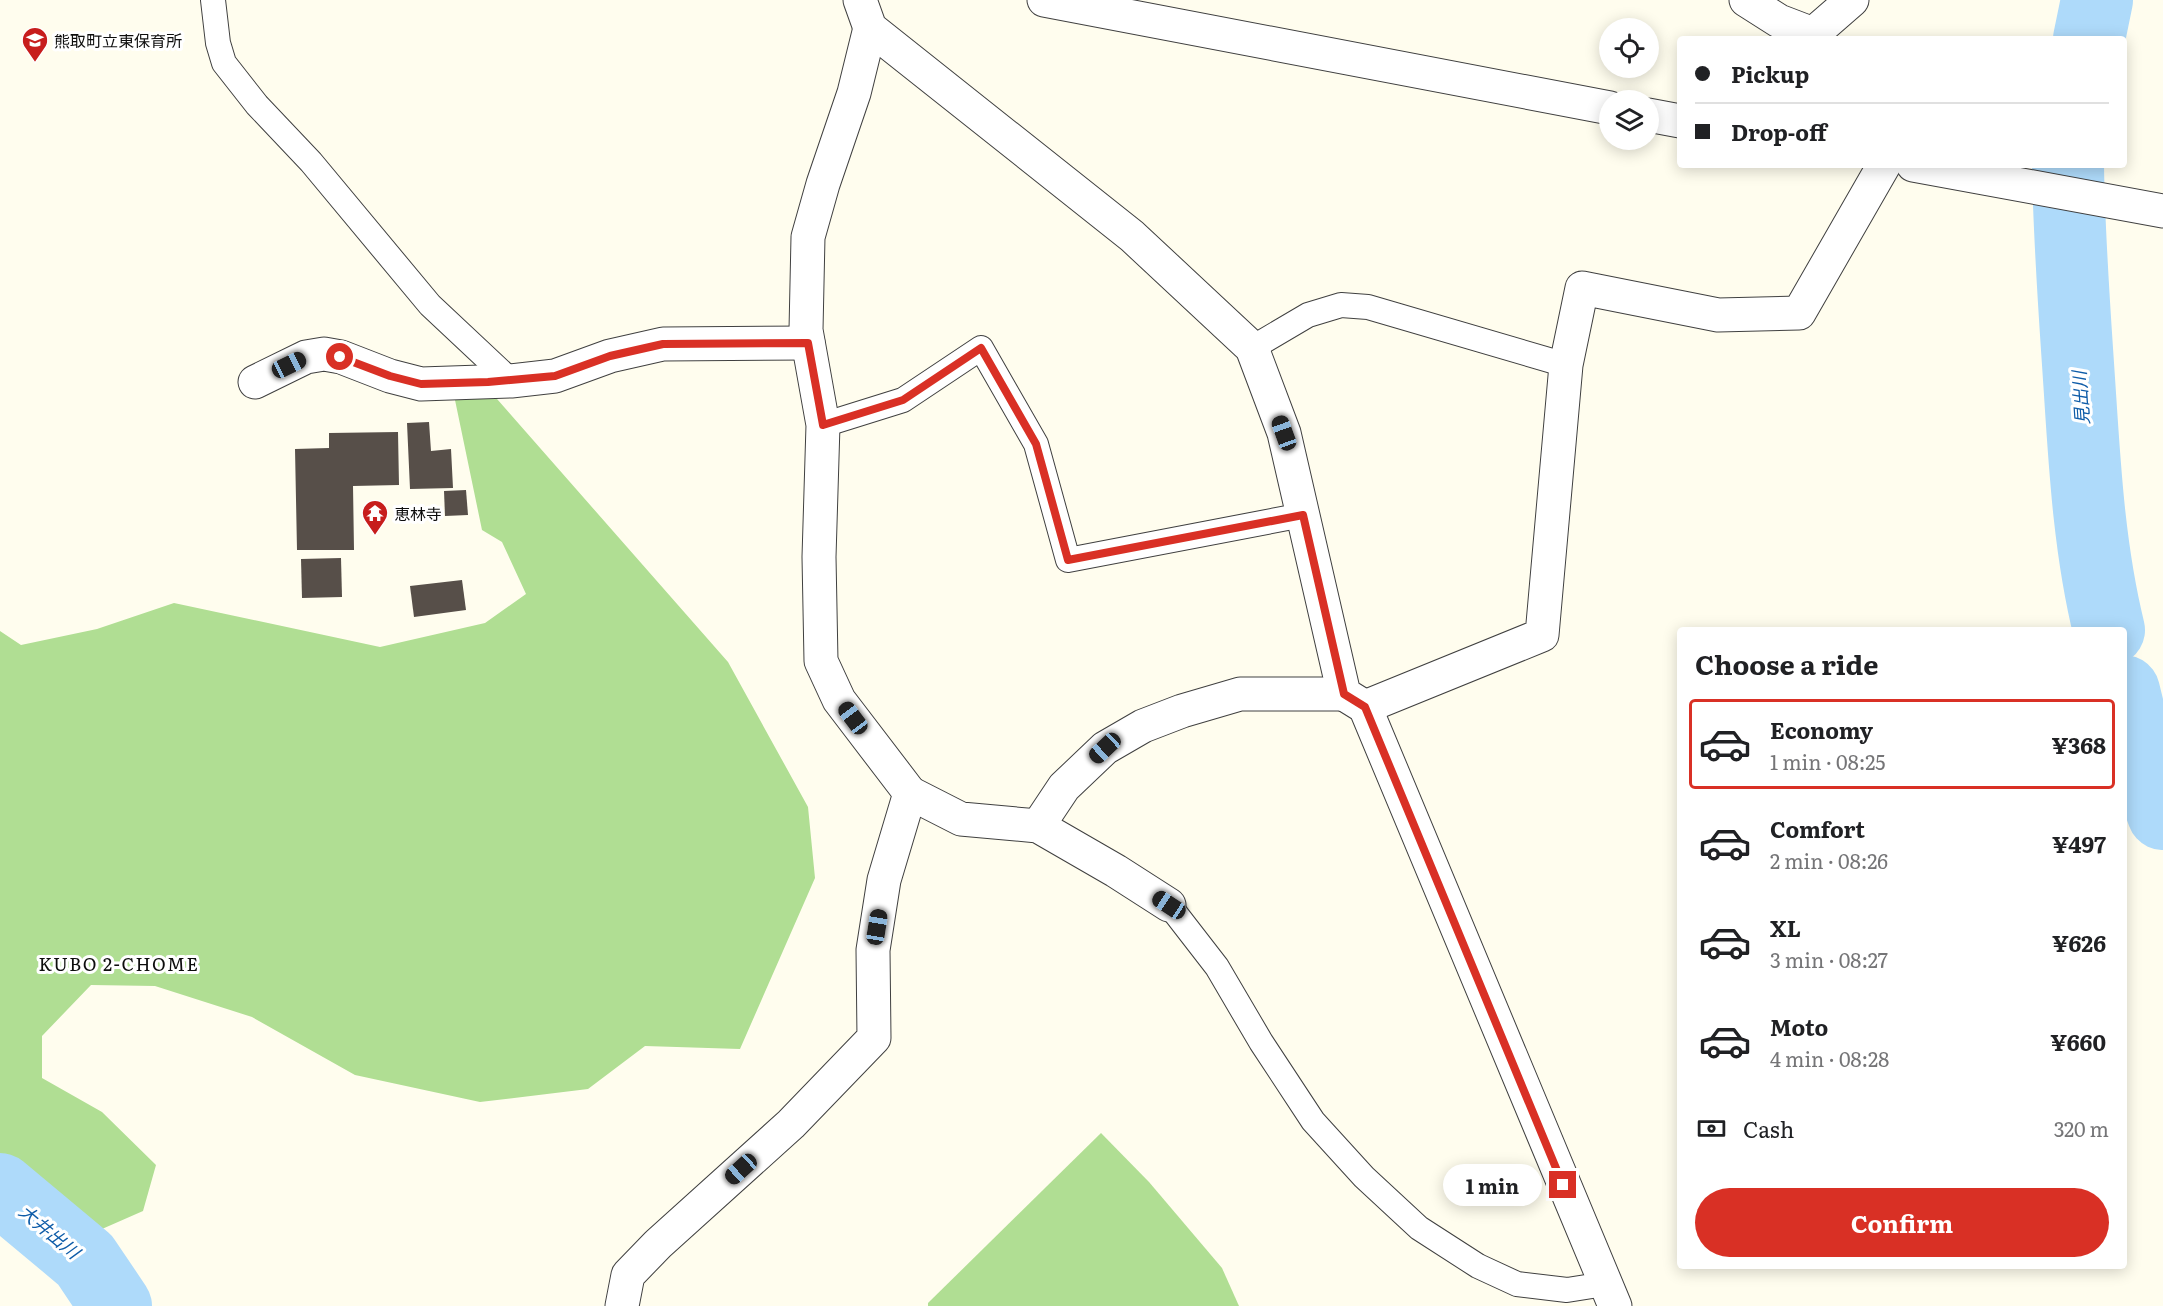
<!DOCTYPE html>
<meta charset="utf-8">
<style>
:root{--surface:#fff;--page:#f6f6f6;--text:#202124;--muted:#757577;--line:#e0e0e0;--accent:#d93025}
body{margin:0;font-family:Literata,"Noto Sans JP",serif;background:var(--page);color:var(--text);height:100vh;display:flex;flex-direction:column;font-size:22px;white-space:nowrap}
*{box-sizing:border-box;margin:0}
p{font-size:20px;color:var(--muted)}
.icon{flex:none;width:33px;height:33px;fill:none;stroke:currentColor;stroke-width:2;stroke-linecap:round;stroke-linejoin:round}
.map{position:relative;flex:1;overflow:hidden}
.sheet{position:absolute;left:1677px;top:627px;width:450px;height:642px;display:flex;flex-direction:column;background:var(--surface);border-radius:6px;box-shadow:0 3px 15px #0003}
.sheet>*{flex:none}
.top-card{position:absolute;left:1677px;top:36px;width:450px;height:132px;border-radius:6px;box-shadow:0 3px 15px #0003;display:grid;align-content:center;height:132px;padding:0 18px;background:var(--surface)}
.fabs{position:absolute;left:1599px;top:18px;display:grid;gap:12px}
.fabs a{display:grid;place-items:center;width:60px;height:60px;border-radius:50%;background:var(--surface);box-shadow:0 3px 15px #0003;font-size:30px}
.end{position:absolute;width:27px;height:27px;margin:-14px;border:8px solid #d93025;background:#fff;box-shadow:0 0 0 3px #fff}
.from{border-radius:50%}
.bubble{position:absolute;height:42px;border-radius:21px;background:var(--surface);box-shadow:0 3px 15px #0003;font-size:20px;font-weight:700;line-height:42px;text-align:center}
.car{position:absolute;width:18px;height:36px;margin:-18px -9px;border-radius:8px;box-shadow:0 0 4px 2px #0007;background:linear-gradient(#222 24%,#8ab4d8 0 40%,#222 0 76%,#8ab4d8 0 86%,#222 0)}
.top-card b{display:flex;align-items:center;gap:21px;height:57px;font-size:22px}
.top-card b+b{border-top:2px solid var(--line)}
.top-card i{width:15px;height:15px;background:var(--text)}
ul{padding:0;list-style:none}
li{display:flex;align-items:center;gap:18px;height:90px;margin:0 12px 9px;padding:0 6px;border:3px solid transparent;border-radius:6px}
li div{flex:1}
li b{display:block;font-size:22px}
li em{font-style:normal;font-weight:700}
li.on{border-color:var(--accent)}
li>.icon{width:54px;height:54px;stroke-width:1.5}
h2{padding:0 18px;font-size:27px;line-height:72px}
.pay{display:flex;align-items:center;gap:15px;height:66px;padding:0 18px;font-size:22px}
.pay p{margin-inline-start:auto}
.primary-button{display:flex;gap:12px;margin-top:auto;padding:12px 18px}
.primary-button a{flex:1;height:69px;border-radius:36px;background:var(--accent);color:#fff;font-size:24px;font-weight:700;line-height:69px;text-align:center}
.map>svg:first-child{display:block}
.forest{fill:#b0de93}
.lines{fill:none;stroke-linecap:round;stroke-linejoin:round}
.river{stroke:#aedafa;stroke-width:72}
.building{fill:#574f49}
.service-casing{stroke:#404040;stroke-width:26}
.minor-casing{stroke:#404040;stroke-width:35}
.service{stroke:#fff;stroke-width:24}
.minor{stroke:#fff;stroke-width:33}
.route{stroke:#d93025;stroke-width:8}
.labels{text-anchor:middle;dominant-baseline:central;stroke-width:6;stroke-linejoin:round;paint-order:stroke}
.poi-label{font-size:16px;fill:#0d0d0d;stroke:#fff;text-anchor:start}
.water-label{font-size:18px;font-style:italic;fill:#0e5ca8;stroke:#fff}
.neighbourhood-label{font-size:18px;letter-spacing:1.5px;fill:#0d0d0d;stroke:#fff}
</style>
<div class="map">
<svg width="2163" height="1306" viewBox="0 0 2163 1306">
<rect width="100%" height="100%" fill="#fffdee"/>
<!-- forest -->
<g class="forest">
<path d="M490,391L728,662L808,807L815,878L740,1049L645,1046L588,1089L480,1102L355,1075L252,1017L155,986L91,985L42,1036V1078L102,1112L156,1165L143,1211L102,1229L26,1181L0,1159V631L21,645L97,629L174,603L380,647L485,623L526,594L502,542L482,530L455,400Z"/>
<path d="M1101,1133L1149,1182L1222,1268L1239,1306H928V1303Z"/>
</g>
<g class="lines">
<!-- river -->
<g class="river">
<path d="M2089,39L2097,0"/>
<path d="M2068,165C2069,242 2075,317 2080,394C2085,472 2090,553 2109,630"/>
<path d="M2124,691L2136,740L2163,814"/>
<path d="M0,1189L85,1260L116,1306"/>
</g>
</g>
<!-- building -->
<g class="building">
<path d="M429,422L431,451L451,449L453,488L410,489L407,423Z"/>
<path d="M398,432L399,485L353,486L354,550H297L295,449L329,448V433Z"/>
<path d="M466,490L468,515L445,516L444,491Z"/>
<path d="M341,558L342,597L302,598L301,559Z"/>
<path d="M462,580L466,610L414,617L410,586Z"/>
</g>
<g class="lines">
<!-- service casing -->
<g class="service-casing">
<g id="service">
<path d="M213,0L218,43L224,63L257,105L311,162L430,305L511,381"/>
<path d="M1252,348L1308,315L1341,305L1368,307L1566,365"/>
<path d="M823,425L903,400L981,348L1036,444L1068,560L1303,515"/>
<path d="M1169,905L1217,967L1261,1042L1313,1121L1364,1177L1419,1228L1478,1266L1517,1284L1567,1290L1605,1284"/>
</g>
</g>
<!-- minor casing -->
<g class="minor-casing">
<g id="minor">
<path d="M860,0L870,28L1132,236L1252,348L1284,433L1344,694L1365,707L1615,1306"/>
<path d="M1044,0L1610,108"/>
<path d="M1746,0L1779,21L1813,34L1817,39"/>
<path d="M1813,34L1852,0"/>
<path d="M1648,115L1680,121"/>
<path d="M1913,165L2163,211"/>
<path d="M255,382L306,357L324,354L341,357L390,376L421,384L511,381L555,376L610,356L663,344L808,343"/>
<path d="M1365,707L1542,635L1566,365L1582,288L1718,315L1799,313L1884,165"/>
<path d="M910,793L961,819L1038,826L1116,871L1169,905"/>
<path d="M1038,826L1064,787L1105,748L1143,726L1182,711L1240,694H1344"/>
<path d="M622,1306L628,1275L658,1244L791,1124L874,1038L873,950L884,880L910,793L839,700L821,661L819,557L823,425L806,330L808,237L823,184L854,93L870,28"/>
</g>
</g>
<!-- service -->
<use href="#service" class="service"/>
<!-- minor -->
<use href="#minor" class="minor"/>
</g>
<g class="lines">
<!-- route -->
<path class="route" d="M340,357L390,376L421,384L488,382L555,376L610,356L663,344L808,343L823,425L903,400L981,348L1036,444L1068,560L1303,515L1344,694L1365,707L1563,1185"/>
</g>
<!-- icons -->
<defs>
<g id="school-pin" transform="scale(1.35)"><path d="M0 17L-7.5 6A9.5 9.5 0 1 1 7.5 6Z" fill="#c71d1c" stroke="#fff"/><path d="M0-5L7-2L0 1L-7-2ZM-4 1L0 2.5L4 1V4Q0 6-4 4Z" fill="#fff"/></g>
<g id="temple-pin" transform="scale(1.35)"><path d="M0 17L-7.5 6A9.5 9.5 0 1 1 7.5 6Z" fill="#c71d1c" stroke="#fff"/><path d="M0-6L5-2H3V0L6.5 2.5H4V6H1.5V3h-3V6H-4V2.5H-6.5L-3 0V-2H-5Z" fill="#fff"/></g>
</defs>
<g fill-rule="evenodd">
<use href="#school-pin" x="35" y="40"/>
<use href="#temple-pin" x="375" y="513"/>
</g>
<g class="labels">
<!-- poi labels -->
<g class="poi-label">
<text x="54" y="40">熊取町立東保育所</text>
<text x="394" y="513">恵林寺</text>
</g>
<!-- water labels -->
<g class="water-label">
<text transform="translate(2080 398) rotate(-94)">見出川</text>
<text transform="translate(50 1231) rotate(40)">大井出川</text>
</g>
<!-- neighbourhood labels -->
<g class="neighbourhood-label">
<text x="119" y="963">KUBO 2-CHOME</text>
</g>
</g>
</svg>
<div class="fabs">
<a><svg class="icon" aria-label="locate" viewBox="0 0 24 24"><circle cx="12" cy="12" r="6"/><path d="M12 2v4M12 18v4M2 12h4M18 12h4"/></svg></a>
<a><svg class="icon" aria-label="layers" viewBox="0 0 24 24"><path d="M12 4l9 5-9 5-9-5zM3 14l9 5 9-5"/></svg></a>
</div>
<i class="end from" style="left:340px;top:357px"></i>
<i class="end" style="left:1563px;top:1185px"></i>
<div class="bubble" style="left:1443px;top:1164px;width:99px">1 min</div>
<i class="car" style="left:289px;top:365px;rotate:64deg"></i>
<i class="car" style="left:1284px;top:433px;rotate:340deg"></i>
<i class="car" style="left:853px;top:718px;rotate:323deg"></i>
<i class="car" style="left:1105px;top:748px;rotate:227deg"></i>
<i class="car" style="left:1169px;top:905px;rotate:303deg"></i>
<i class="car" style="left:877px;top:927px;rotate:9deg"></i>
<i class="car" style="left:741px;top:1169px;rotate:228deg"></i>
<div class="top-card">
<b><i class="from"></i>Pickup</b>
<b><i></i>Drop-off</b>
</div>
<section class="sheet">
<h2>Choose a ride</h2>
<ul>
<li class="on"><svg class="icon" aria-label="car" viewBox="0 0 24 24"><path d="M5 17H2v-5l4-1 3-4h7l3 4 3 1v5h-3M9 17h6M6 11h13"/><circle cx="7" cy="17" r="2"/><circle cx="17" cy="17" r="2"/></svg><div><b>Economy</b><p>1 min · 08:25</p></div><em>¥368</em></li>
<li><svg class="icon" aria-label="car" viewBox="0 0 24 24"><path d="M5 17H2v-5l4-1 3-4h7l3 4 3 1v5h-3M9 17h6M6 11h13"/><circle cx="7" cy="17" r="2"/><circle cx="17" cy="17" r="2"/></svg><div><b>Comfort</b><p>2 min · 08:26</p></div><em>¥497</em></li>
<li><svg class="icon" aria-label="car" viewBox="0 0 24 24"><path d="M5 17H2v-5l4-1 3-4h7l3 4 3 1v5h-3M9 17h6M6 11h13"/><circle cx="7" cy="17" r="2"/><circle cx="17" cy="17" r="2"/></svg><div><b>XL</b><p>3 min · 08:27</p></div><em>¥626</em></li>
<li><svg class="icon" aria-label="car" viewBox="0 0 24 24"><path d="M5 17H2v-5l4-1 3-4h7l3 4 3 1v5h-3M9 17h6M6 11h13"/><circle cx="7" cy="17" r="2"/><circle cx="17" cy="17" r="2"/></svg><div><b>Moto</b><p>4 min · 08:28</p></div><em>¥660</em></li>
</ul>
<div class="pay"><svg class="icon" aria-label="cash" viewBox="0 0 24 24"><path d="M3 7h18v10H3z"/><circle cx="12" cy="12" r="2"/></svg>Cash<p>320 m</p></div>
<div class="primary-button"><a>Confirm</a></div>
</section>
</div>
